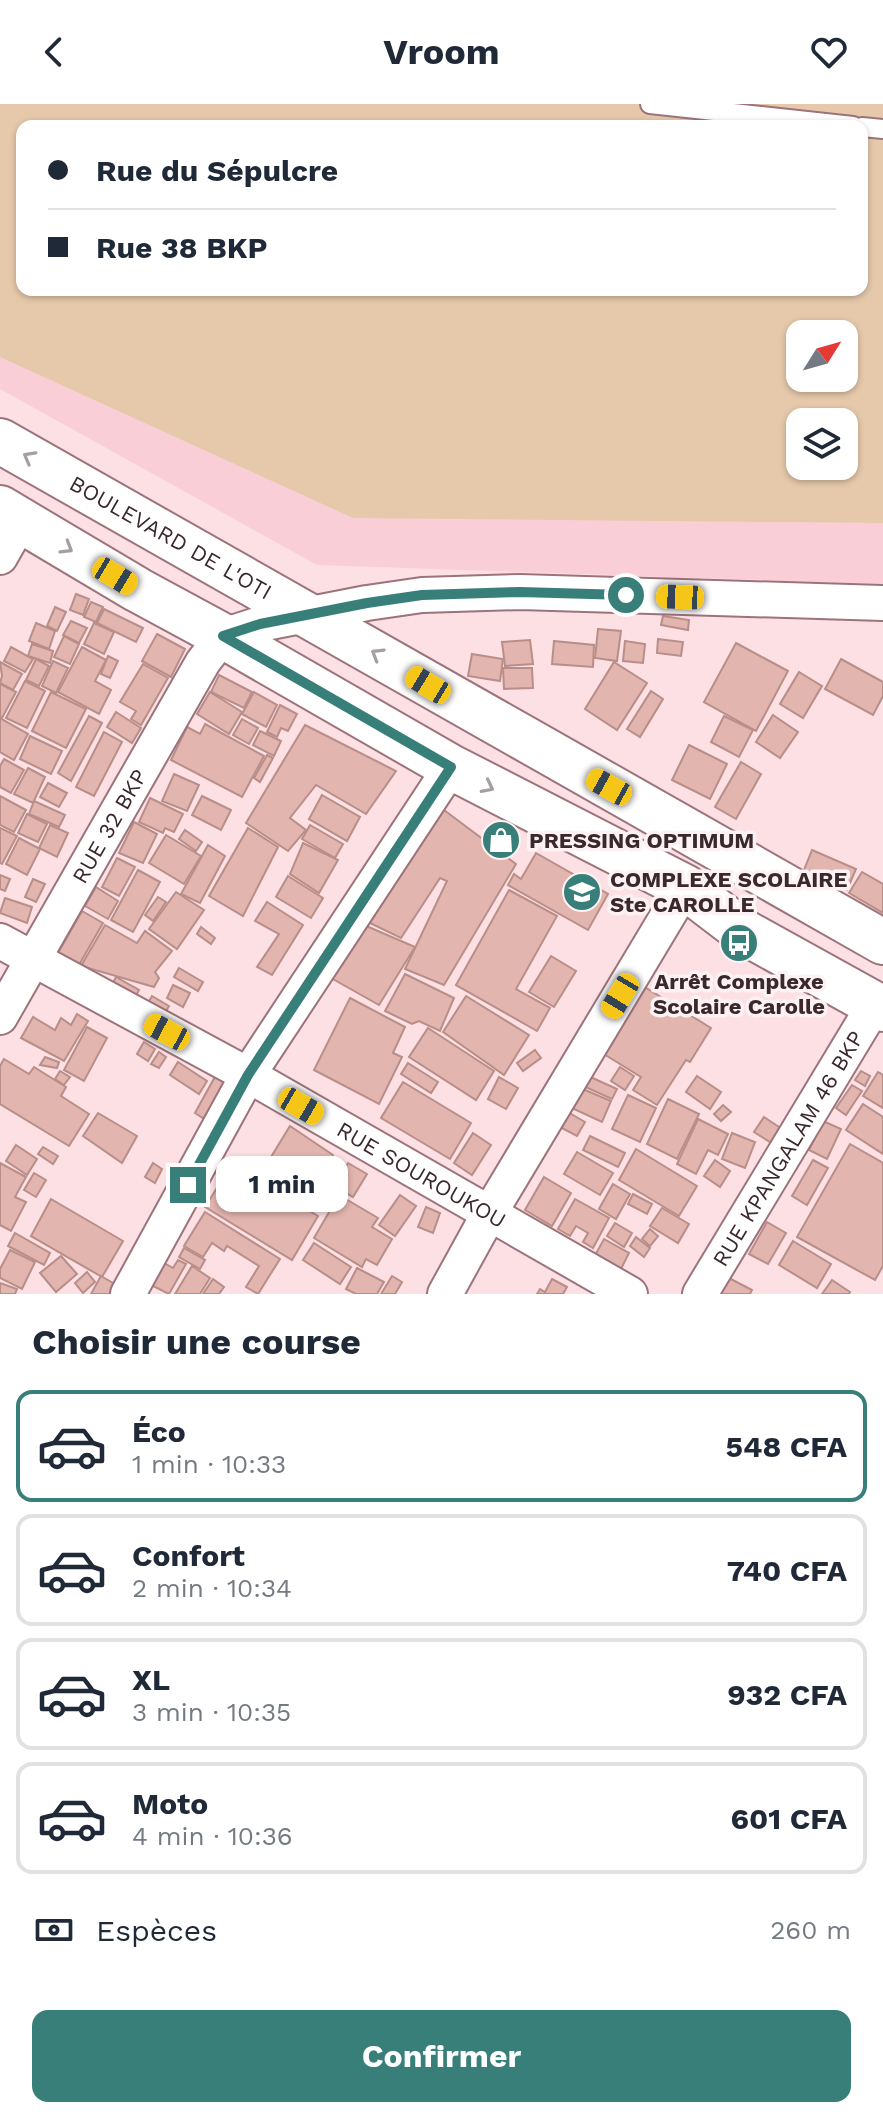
<!DOCTYPE html>
<html lang="fr">
<meta charset="utf-8">
<style>
:root{--surface:#fff;--page:#f2f2f3;--text:#1f2937;--muted:#747a83;--line:#e0e1e3;--accent:#387f79}
body{margin:0;font-family:"Work Sans",sans-serif;background:var(--page);color:var(--text);height:100vh;display:flex;flex-direction:column;font-size:30px;white-space:nowrap}
*{box-sizing:border-box;margin:0}
p{font-size:26px;color:var(--muted)}
.icon{flex:none;width:44px;height:44px;fill:none;stroke:currentColor;stroke-width:2;stroke-linecap:round;stroke-linejoin:round}
.map{position:relative;height:1190px;overflow:hidden}
.panel{display:flex;flex-direction:column;background:var(--surface);flex:1}
.panel>*{flex:none}
.banner{position:absolute;left:16px;top:16px;width:852px;height:176px;border-radius:16px;box-shadow:0 2px 6px #0004;display:grid;align-content:center;height:176px;padding:0 32px;background:var(--surface)}
.needle{width:52px;rotate:53deg}
.fabs{position:absolute;left:786px;top:216px;display:grid;gap:16px}
.fabs a{display:grid;place-items:center;width:72px;height:72px;border-radius:16px;background:var(--surface);box-shadow:0 2px 6px #0004;font-size:40px}
.end{position:absolute;width:36px;height:36px;margin:-18px;border:10px solid #387f79;background:#fff;box-shadow:0 0 0 4px #fff}
.from{border-radius:50%}
.bubble{position:absolute;height:56px;border-radius:16px;background:var(--surface);box-shadow:0 2px 6px #0004;font-size:26px;font-weight:700;line-height:56px;text-align:center}
.car{position:absolute;width:24px;height:48px;margin:-24px -12px;border-radius:10px;box-shadow:0 0 6px 2px #0007;background:linear-gradient(#f5c518 24%,#345 0 40%,#f5c518 0 76%,#345 0 86%,#f5c518 0)}
.banner b{display:flex;align-items:center;gap:28px;height:76px;font-size:30px}
.banner b+b{border-top:2px solid var(--line)}
.banner i{width:20px;height:20px;background:var(--text)}
ul{padding:0;list-style:none}
li{display:flex;align-items:center;gap:24px;height:112px;margin:0 16px 12px;padding:0 16px;border:4px solid var(--line);border-radius:16px}
li div{flex:1}
li b{display:block;font-size:30px}
li em{font-style:normal;font-weight:700}
li.current{border-color:var(--accent)}
li>.icon{width:72px;height:72px;stroke-width:1.5}
h2{padding:0 32px;font-size:36px;line-height:96px}
.pay{display:flex;align-items:center;gap:20px;height:88px;padding:0 32px;font-size:30px}
.pay p{margin-inline-start:auto}
.action{display:flex;gap:16px;margin-top:auto;padding:16px 32px}
.action a{flex:1;height:92px;border-radius:16px;background:var(--accent);color:#fff;font-size:32px;font-weight:700;line-height:92px;text-align:center}
header{display:flex;justify-content:space-between;align-items:center;height:104px;padding:0 32px;background:var(--surface);font-size:36px;font-weight:700}
.map>svg:first-child{display:block}
.built{fill:#faced6;fill-rule:evenodd}
.green{fill:#e6c9ab;fill-rule:evenodd}
.building{fill:#e2b5af;stroke:#b98e88;stroke-width:2}
.lines{fill:none;stroke-linecap:round;stroke-linejoin:round}
.lane-casing{stroke:#9d737b;stroke-width:22}
.street-casing{stroke:#9d737b;stroke-width:38}
.secondary-casing{stroke:#9d737b;stroke-width:48}
.lane{stroke:#fff;stroke-width:18}
.street{stroke:#fff;stroke-width:34}
.secondary{stroke:#fff;stroke-width:44}
.oneway{stroke:#a69ea0}
.route{stroke:#387f79;stroke-width:10}
.labels{text-anchor:middle;dominant-baseline:central;stroke-width:7;stroke-linejoin:round;paint-order:stroke}
.street-label{font-size:22px;fill:#3a282c;stroke:#fcf2f4}
.poi-label{font-size:22px;font-weight:bold;fill:#3a282c;stroke:#fcf2f4;text-anchor:start}
</style>
<header><svg class="icon" aria-label="back" viewBox="0 0 24 24"><path d="M15 5l-7 7 7 7"/></svg>Vroom<svg class="icon" aria-label="heart" viewBox="0 0 24 24"><path d="M12 20l-8-8c-3-5 5-10 8-4 3-6 11-1 8 4z"/></svg></header>
<div class="map">
<svg width="883" height="1190" viewBox="0 0 883 1190">
<rect width="100%" height="100%" fill="#fce0e4"/>
<!-- built -->
<path class="built" d="M0,0H883V480L317,461L0,285ZM22,22H862V186H22ZM800,230H844V274H800ZM800,318H844V362H800Z"/>
<!-- green -->
<path class="green" d="M0,0H883V419L353,414L0,253ZM22,22H862V186H22ZM800,230H844V274H800ZM800,318H844V362H800Z"/>
<!-- building -->
<g class="building">
<path d="M76,490L89,495L83,511L70,506Z"/>
<path d="M91,498L103,503L96,518L84,513Z"/>
<path d="M55,503L66,508L57,527L47,522Z"/>
<path d="M104,505L143,524L136,538L97,519Z"/>
<path d="M663,512L689,516L688,526L661,521Z"/>
<path d="M71,517L87,524L79,539L63,531Z"/>
<path d="M36,519L55,527L49,545L29,537Z"/>
<path d="M94,519L114,528L104,550L84,540Z"/>
<path d="M598,525L621,527L617,557L595,554Z"/>
<path d="M157,530L185,545L171,573L142,557Z"/>
<path d="M64,532L79,540L70,560L54,553Z"/>
<path d="M658,535L683,538L681,552L657,549Z"/>
<path d="M530,536L533,560L505,562L502,538Z"/>
<path d="M554,537L594,541L593,563L552,560Z"/>
<path d="M625,537L645,540L643,559L623,557Z"/>
<path d="M736,539L788,567L756,627L704,598Z"/>
<path d="M32,540L53,547L50,559L28,552Z"/>
<path d="M11,543L33,555L25,568L4,557Z"/>
<path d="M82,543L106,556L95,577L111,586L99,610L58,588Z"/>
<path d="M472,550L503,555L500,577L468,572Z"/>
<path d="M108,552L118,557L110,574L101,570Z"/>
<path d="M36,555L49,562L39,582L26,576Z"/>
<path d="M841,555L883,578V592L873,611L825,585Z"/>
<path d="M53,557L68,564L56,589L42,582Z"/>
<path d="M0,558L22,570L13,586L0,579L2,572Z"/>
<path d="M614,558L647,579L617,626L585,605Z"/>
<path d="M143,560L168,574L141,621L131,615L136,607L120,598Z"/>
<path d="M503,564H532L533,584L504,585Z"/>
<path d="M799,568L822,582L803,614L780,600Z"/>
<path d="M219,571L252,588L244,604L211,588Z"/>
<path d="M25,577L45,587L27,624L6,614Z"/>
<path d="M0,580L16,588L2,614L0,613Z"/>
<path d="M651,587L663,595L640,633L627,625Z"/>
<path d="M51,588L86,605L66,644L32,627Z"/>
<path d="M210,588L242,608L229,630L197,610Z"/>
<path d="M254,588L277,601L266,623L242,610Z"/>
<path d="M280,601L297,610L288,627L281,624L277,633L267,628Z"/>
<path d="M116,608L141,624L132,639L107,623Z"/>
<path d="M773,611L798,628L780,654L756,638Z"/>
<path d="M89,612L102,619L71,677L58,669Z"/>
<path d="M724,612L753,626L739,653L711,638Z"/>
<path d="M0,614L28,630L14,656L0,648Z"/>
<path d="M242,615L258,624L249,640L233,631Z"/>
<path d="M205,620L264,652L242,693L171,656L187,623L200,630Z"/>
<path d="M305,621L396,667L366,710L316,681L290,714L306,726L288,747L246,719Z"/>
<path d="M260,627L281,637L274,652L253,641Z"/>
<path d="M104,628L122,638L94,692L76,683Z"/>
<path d="M30,632L62,647L51,670L20,655Z"/>
<path d="M689,641L727,660L710,695L672,676Z"/>
<path d="M267,651L273,654L260,678L254,674Z"/>
<path d="M4,655L24,666L11,689L0,683V662Z"/>
<path d="M741,658L761,670L736,715L715,703Z"/>
<path d="M28,664L45,673L33,699L14,690Z"/>
<path d="M174,670L199,681L187,707L162,697Z"/>
<path d="M48,679L67,689L59,703L40,693Z"/>
<path d="M322,691L360,713L347,737L309,715Z"/>
<path d="M0,692L26,706L14,728L0,721Z"/>
<path d="M202,692L231,706L221,726L192,711Z"/>
<path d="M150,694L183,710L174,728L165,724L163,729L139,718Z"/>
<path d="M34,697L65,711L59,723L29,710Z"/>
<path d="M440,703L516,760L444,881L405,865L447,777L440,774L401,834L368,818Z"/>
<path d="M27,710L47,720L38,738L18,729Z"/>
<path d="M134,718L157,730L143,759L119,749Z"/>
<path d="M50,721L68,729L57,753L39,744Z"/>
<path d="M310,721L343,740L335,754L302,735Z"/>
<path d="M0,724L17,732L2,760L0,759Z"/>
<path d="M248,724L278,743L243,812L209,792Z"/>
<path d="M185,726L202,738L196,747L179,735Z"/>
<path d="M166,731L201,752L184,780L149,759Z"/>
<path d="M19,734L40,745L27,771L6,760Z"/>
<path d="M303,739L338,756L319,789L290,770Z"/>
<path d="M208,741L225,752L200,799L181,790Z"/>
<path d="M812,746L856,765L847,786L804,766Z"/>
<path d="M536,749L608,790L588,826L508,781L514,770L521,775Z"/>
<path d="M117,754L135,763L119,792L102,783Z"/>
<path d="M138,766L160,778L133,828L111,816Z"/>
<path d="M862,768L883,780V809L849,789Z"/>
<path d="M0,771L10,775L5,787L0,785Z"/>
<path d="M288,772L323,794L311,814L276,793Z"/>
<path d="M33,775L45,780L36,798L25,793Z"/>
<path d="M96,783L118,797L108,815L85,802Z"/>
<path d="M509,786L557,812L516,885L550,904L537,927L456,881Z"/>
<path d="M176,788L204,806L177,845L149,825Z"/>
<path d="M158,793L166,798L153,817L145,811Z"/>
<path d="M5,794L32,803L27,819L0,809Z"/>
<path d="M267,798L303,821L272,871L257,863L279,830L255,817Z"/>
<path d="M82,807L103,819L79,861L58,849Z"/>
<path d="M105,821L137,839L145,827L172,847L155,868L159,874L154,883L81,862Z"/>
<path d="M364,821L415,843L379,901L331,874Z"/>
<path d="M201,823L215,834L211,840L197,830Z"/>
<path d="M551,852L576,867L554,903L529,888Z"/>
<path d="M179,864L203,878L198,887L174,873Z"/>
<path d="M405,870L454,894L440,927L419,917L412,920L385,907Z"/>
<path d="M116,873L139,886L131,901L108,889Z"/>
<path d="M635,877L711,924L690,958L686,956L657,1001L633,986L641,973L594,944Z"/>
<path d="M173,881L190,889L183,903L167,894Z"/>
<path d="M152,892L169,902L162,914L145,904Z"/>
<path d="M466,892L529,931L504,971L443,928Z"/>
<path d="M350,894L405,923L393,949L402,953L379,1000L314,966Z"/>
<path d="M77,910L88,917L64,957L21,934L33,913L55,926L61,914L71,921Z"/>
<path d="M87,923L107,934L84,977L64,966Z"/>
<path d="M428,924L494,967L476,996L409,953Z"/>
<path d="M144,938L155,945L148,957L137,950Z"/>
<path d="M535,946L541,954L523,967L517,959Z"/>
<path d="M159,948L166,953L159,964L151,960Z"/>
<path d="M45,953L59,958L57,964L40,961Z"/>
<path d="M4,955L29,970L34,963L66,983L61,992L89,1010L69,1042L0,1000V962Z"/>
<path d="M178,958L207,977L199,990L170,971Z"/>
<path d="M408,959L438,978L431,989L401,970Z"/>
<path d="M620,963L634,972L625,986L611,977Z"/>
<path d="M60,967L70,973L64,981L55,975Z"/>
<path d="M861,967L870,972L865,982L855,976Z"/>
<path d="M878,968L883,971V1004L863,992Z"/>
<path d="M216,971L228,978L206,1016L195,1009Z"/>
<path d="M586,971L617,985L612,995L581,981Z"/>
<path d="M697,972L721,988L710,1005L686,988Z"/>
<path d="M499,973L518,984L506,1005L488,995Z"/>
<path d="M403,978L471,1019L450,1055L381,1014Z"/>
<path d="M852,981L862,987L846,1011L836,1004Z"/>
<path d="M578,983L611,997L602,1018L563,1000Z"/>
<path d="M628,991L656,1004L640,1038L612,1025Z"/>
<path d="M668,995L699,1010L677,1055L647,1040Z"/>
<path d="M863,1000L883,1013V1050L846,1026Z"/>
<path d="M723,1001L731,1008L721,1017L714,1010Z"/>
<path d="M566,1007L585,1018L577,1032L558,1022Z"/>
<path d="M98,1009L137,1032L122,1059L83,1032Z"/>
<path d="M764,1013L785,1027L776,1042L754,1028Z"/>
<path d="M698,1015L728,1030L718,1051L708,1046L696,1070L677,1060Z"/>
<path d="M823,1017L841,1025L827,1055L809,1046Z"/>
<path d="M290,1022L333,1051L314,1081L271,1053Z"/>
<path d="M473,1029L491,1041L472,1071L454,1059Z"/>
<path d="M732,1029L755,1038L745,1064L722,1055Z"/>
<path d="M590,1032L625,1049L618,1063L583,1046Z"/>
<path d="M850,1040L883,1059V1162L875,1176L797,1133Z"/>
<path d="M16,1041L37,1055L27,1071L6,1057Z"/>
<path d="M43,1043L58,1052L53,1060L38,1050Z"/>
<path d="M636,1045L697,1082L679,1112L619,1076Z"/>
<path d="M577,1048L613,1069L600,1091L564,1070Z"/>
<path d="M262,1054L319,1089L310,1104L253,1069Z"/>
<path d="M715,1056L730,1067L720,1083L704,1072Z"/>
<path d="M813,1056L828,1064L807,1101L792,1092Z"/>
<path d="M0,1059L26,1073L15,1093L26,1098L11,1127L0,1121Z"/>
<path d="M153,1059L162,1065L155,1079L145,1073Z"/>
<path d="M348,1059L367,1070L353,1093L335,1082Z"/>
<path d="M232,1060L318,1112L292,1156L205,1103Z"/>
<path d="M34,1069L46,1076L36,1093L24,1086Z"/>
<path d="M544,1073L571,1089L552,1122L525,1106Z"/>
<path d="M613,1080L630,1090L616,1115L599,1105Z"/>
<path d="M633,1090L652,1100L647,1110L628,1100Z"/>
<path d="M339,1091L378,1114L372,1123L392,1135L377,1161L366,1155L362,1163L314,1134Z"/>
<path d="M400,1091L416,1102L395,1132L379,1121Z"/>
<path d="M51,1095L123,1137L102,1173L31,1132Z"/>
<path d="M575,1095L609,1114L593,1144L583,1138L588,1129L576,1122L570,1132L558,1125Z"/>
<path d="M426,1103L440,1109L433,1129L418,1123Z"/>
<path d="M662,1104L689,1120L678,1139L650,1122Z"/>
<path d="M205,1108L280,1155L258,1190L246,1183L259,1162L227,1142L224,1147L212,1139L203,1153L184,1142Z"/>
<path d="M767,1118L786,1129L768,1160L749,1150Z"/>
<path d="M615,1119L632,1129L624,1143L607,1132Z"/>
<path d="M650,1125L658,1132L650,1142L642,1135Z"/>
<path d="M15,1129L50,1149L44,1161L8,1142Z"/>
<path d="M636,1133L650,1144L644,1153L630,1142Z"/>
<path d="M604,1135L629,1149L619,1169L593,1155Z"/>
<path d="M793,1137L831,1160L817,1184L779,1161Z"/>
<path d="M314,1139L351,1163L340,1180L303,1156Z"/>
<path d="M184,1144L205,1156L200,1165L179,1153Z"/>
<path d="M10,1146L35,1158L22,1185L0,1174V1165Z"/>
<path d="M61,1152L77,1170L56,1188L40,1169Z"/>
<path d="M157,1155L173,1164L178,1156L186,1160L169,1190L145,1178Z"/>
<path d="M192,1162L210,1174L200,1190H175Z"/>
<path d="M357,1164L384,1178L377,1190H356L346,1185Z"/>
<path d="M87,1168L95,1178L83,1189L75,1179Z"/>
<path d="M101,1172L120,1183L116,1190H91Z"/>
<path d="M392,1172L402,1178L395,1190H381Z"/>
<path d="M725,1172L752,1186L750,1190H715Z"/>
<path d="M213,1175L224,1183L219,1190H203Z"/>
<path d="M552,1175L567,1183L563,1190H537L540,1185L545,1188Z"/>
<path d="M832,1176L850,1188L849,1190H822Z"/>
<path d="M0,1179L17,1185L15,1190H0Z"/>
</g>
<g class="lines">
<!-- lane casing -->
<g class="lane-casing">
<g id="lane">
<path d="M650,0L853,22"/>
<path d="M862,23L883,25"/>
</g>
</g>
<!-- street casing -->
<g class="street-casing">
<g id="street">
<path d="M0,453L21,416"/>
<path id="s1" d="M0,837L248,971L630,1190"/>
<path id="s2" d="M0,913L203,558L223,532L260,520L367,499L422,491L520,488L883,499"/>
<path d="M128,1190L248,971L451,663"/>
<path d="M445,1190L489,1110L685,783"/>
<path id="s3" d="M700,1190L875,900"/>
</g>
</g>
<!-- secondary casing -->
<g class="secondary-casing">
<g id="secondary">
<path id="s4" d="M0,337C296,502 588,672 883,838"/>
<path d="M0,404L138,486L223,532L451,663L685,783L744,828L883,905"/>
</g>
</g>
<!-- lane -->
<use href="#lane" class="lane"/>
<!-- street -->
<use href="#street" class="street"/>
<!-- secondary -->
<use href="#secondary" class="secondary"/>
</g>
<!-- one-way arrows -->
<defs><path id="oneway-chevron" d="M-2-3.5L2.5 0L-2 3.5" fill="none" stroke-width="1.6" stroke-linecap="round" stroke-linejoin="round" transform="scale(2)"/></defs>
<g class="oneway">
<use href="#oneway-chevron" transform="translate(29 353) rotate(-151)"/>
<use href="#oneway-chevron" transform="translate(67 444) rotate(31)"/>
<use href="#oneway-chevron" transform="translate(377 550) rotate(-149)"/>
<use href="#oneway-chevron" transform="translate(488 683) rotate(27)"/>
</g>
<g class="lines">
<!-- route -->
<path class="route" d="M188,1081L248,971L451,663L223,532L260,520L367,499L422,491L520,488L626,491"/>
</g>
<!-- icons -->
<defs>
<g id="shop-disc" transform="scale(2)"><circle r="9.5" fill="#387f79" stroke="#fcf2f4"/><path d="M-5-2.5h2.3a2.7 3.5 0 0 1 5.4 0H5L5.5 6h-11ZM-1.5-2.5h3a1.5 2.3 0 0 0-3 0Z" fill="#fff"/></g>
<g id="school-disc" transform="scale(2)"><circle r="9.5" fill="#387f79" stroke="#fcf2f4"/><path d="M0-5L7-2L0 1L-7-2ZM-4 1L0 2.5L4 1V4Q0 6-4 4Z" fill="#fff"/></g>
<g id="bus-disc" transform="scale(2)"><circle r="9.5" fill="#387f79" stroke="#fcf2f4"/><path d="M-5-6H5V4H4V6H2V4H-2V6H-4V4H-5ZM-3.5-4V0h7V-4ZM-3.5 1.2v1.5H-2V1.2ZM2 1.2v1.5H3.5V1.2Z" fill="#fff"/></g>
</defs>
<g fill-rule="evenodd">
<use href="#shop-disc" x="501" y="736"/>
<use href="#school-disc" x="582" y="788"/>
<use href="#bus-disc" x="739" y="839"/>
</g>
<g class="labels">
<!-- street labels -->
<g class="street-label">
<text stroke="none"><textPath href="#s4" startOffset="196">BOULEVARD DE L'OTI</textPath></text>
<text stroke="none"><textPath href="#s2" startOffset="220">RUE 32 BKP</textPath></text>
<text stroke="none"><textPath href="#s3" startOffset="170">RUE KPANGALAM 46 BKP</textPath></text>
<text stroke="none"><textPath href="#s1" startOffset="482">RUE SOUROUKOU</textPath></text>
</g>
<!-- poi labels -->
<g class="poi-label">
<text x="529" y="736">PRESSING OPTIMUM</text>
<text x="610" y="775">COMPLEXE SCOLAIRE<tspan x="610" dy="25">Ste CAROLLE</tspan></text>
<text x="739" y="877" text-anchor="middle">Arrêt Complexe<tspan x="739" dy="25">Scolaire Carolle</tspan></text>
</g>
</g>
</svg>
<div class="fabs">
<a><svg class="needle" viewBox="-14 -14 28 28"><path d="M0-13l5 13h-10z" fill="#e53935"/><path d="M0 13l5-13h-10z" fill="#747a83"/></svg></a>
<a><svg class="icon" aria-label="layers" viewBox="0 0 24 24"><path d="M12 4l9 5-9 5-9-5zM3 14l9 5 9-5"/></svg></a>
</div>
<i class="end from" style="left:626px;top:491px"></i>
<i class="end" style="left:188px;top:1081px"></i>
<div class="bubble" style="left:216px;top:1052px;width:132px">1 min</div>
<i class="car" style="left:115px;top:472px;rotate:121deg"></i>
<i class="car" style="left:680px;top:493px;rotate:272deg"></i>
<i class="car" style="left:428px;top:581px;rotate:301deg"></i>
<i class="car" style="left:609px;top:683px;rotate:299deg"></i>
<i class="car" style="left:620px;top:892px;rotate:211deg"></i>
<i class="car" style="left:167px;top:928px;rotate:298deg"></i>
<i class="car" style="left:301px;top:1002px;rotate:120deg"></i>
<div class="banner">
<b><i class="from"></i>Rue du Sépulcre</b>
<b><i></i>Rue 38 BKP</b>
</div>
</div>
<section class="panel">
<h2>Choisir une course</h2>
<ul>
<li class="current"><svg class="icon" aria-label="car" viewBox="0 0 24 24"><path d="M5 17H2v-5l4-1 3-4h7l3 4 3 1v5h-3M9 17h6M6 11h13"/><circle cx="7" cy="17" r="2"/><circle cx="17" cy="17" r="2"/></svg><div><b>Éco</b><p>1 min · 10:33</p></div><em>548 CFA</em></li>
<li><svg class="icon" aria-label="car" viewBox="0 0 24 24"><path d="M5 17H2v-5l4-1 3-4h7l3 4 3 1v5h-3M9 17h6M6 11h13"/><circle cx="7" cy="17" r="2"/><circle cx="17" cy="17" r="2"/></svg><div><b>Confort</b><p>2 min · 10:34</p></div><em>740 CFA</em></li>
<li><svg class="icon" aria-label="car" viewBox="0 0 24 24"><path d="M5 17H2v-5l4-1 3-4h7l3 4 3 1v5h-3M9 17h6M6 11h13"/><circle cx="7" cy="17" r="2"/><circle cx="17" cy="17" r="2"/></svg><div><b>XL</b><p>3 min · 10:35</p></div><em>932 CFA</em></li>
<li><svg class="icon" aria-label="car" viewBox="0 0 24 24"><path d="M5 17H2v-5l4-1 3-4h7l3 4 3 1v5h-3M9 17h6M6 11h13"/><circle cx="7" cy="17" r="2"/><circle cx="17" cy="17" r="2"/></svg><div><b>Moto</b><p>4 min · 10:36</p></div><em>601 CFA</em></li>
</ul>
<div class="pay"><svg class="icon" aria-label="cash" viewBox="0 0 24 24"><path d="M3 7h18v10H3z"/><circle cx="12" cy="12" r="2"/></svg>Espèces<p>260 m</p></div>
<div class="action"><a>Confirmer</a></div>
</section>
